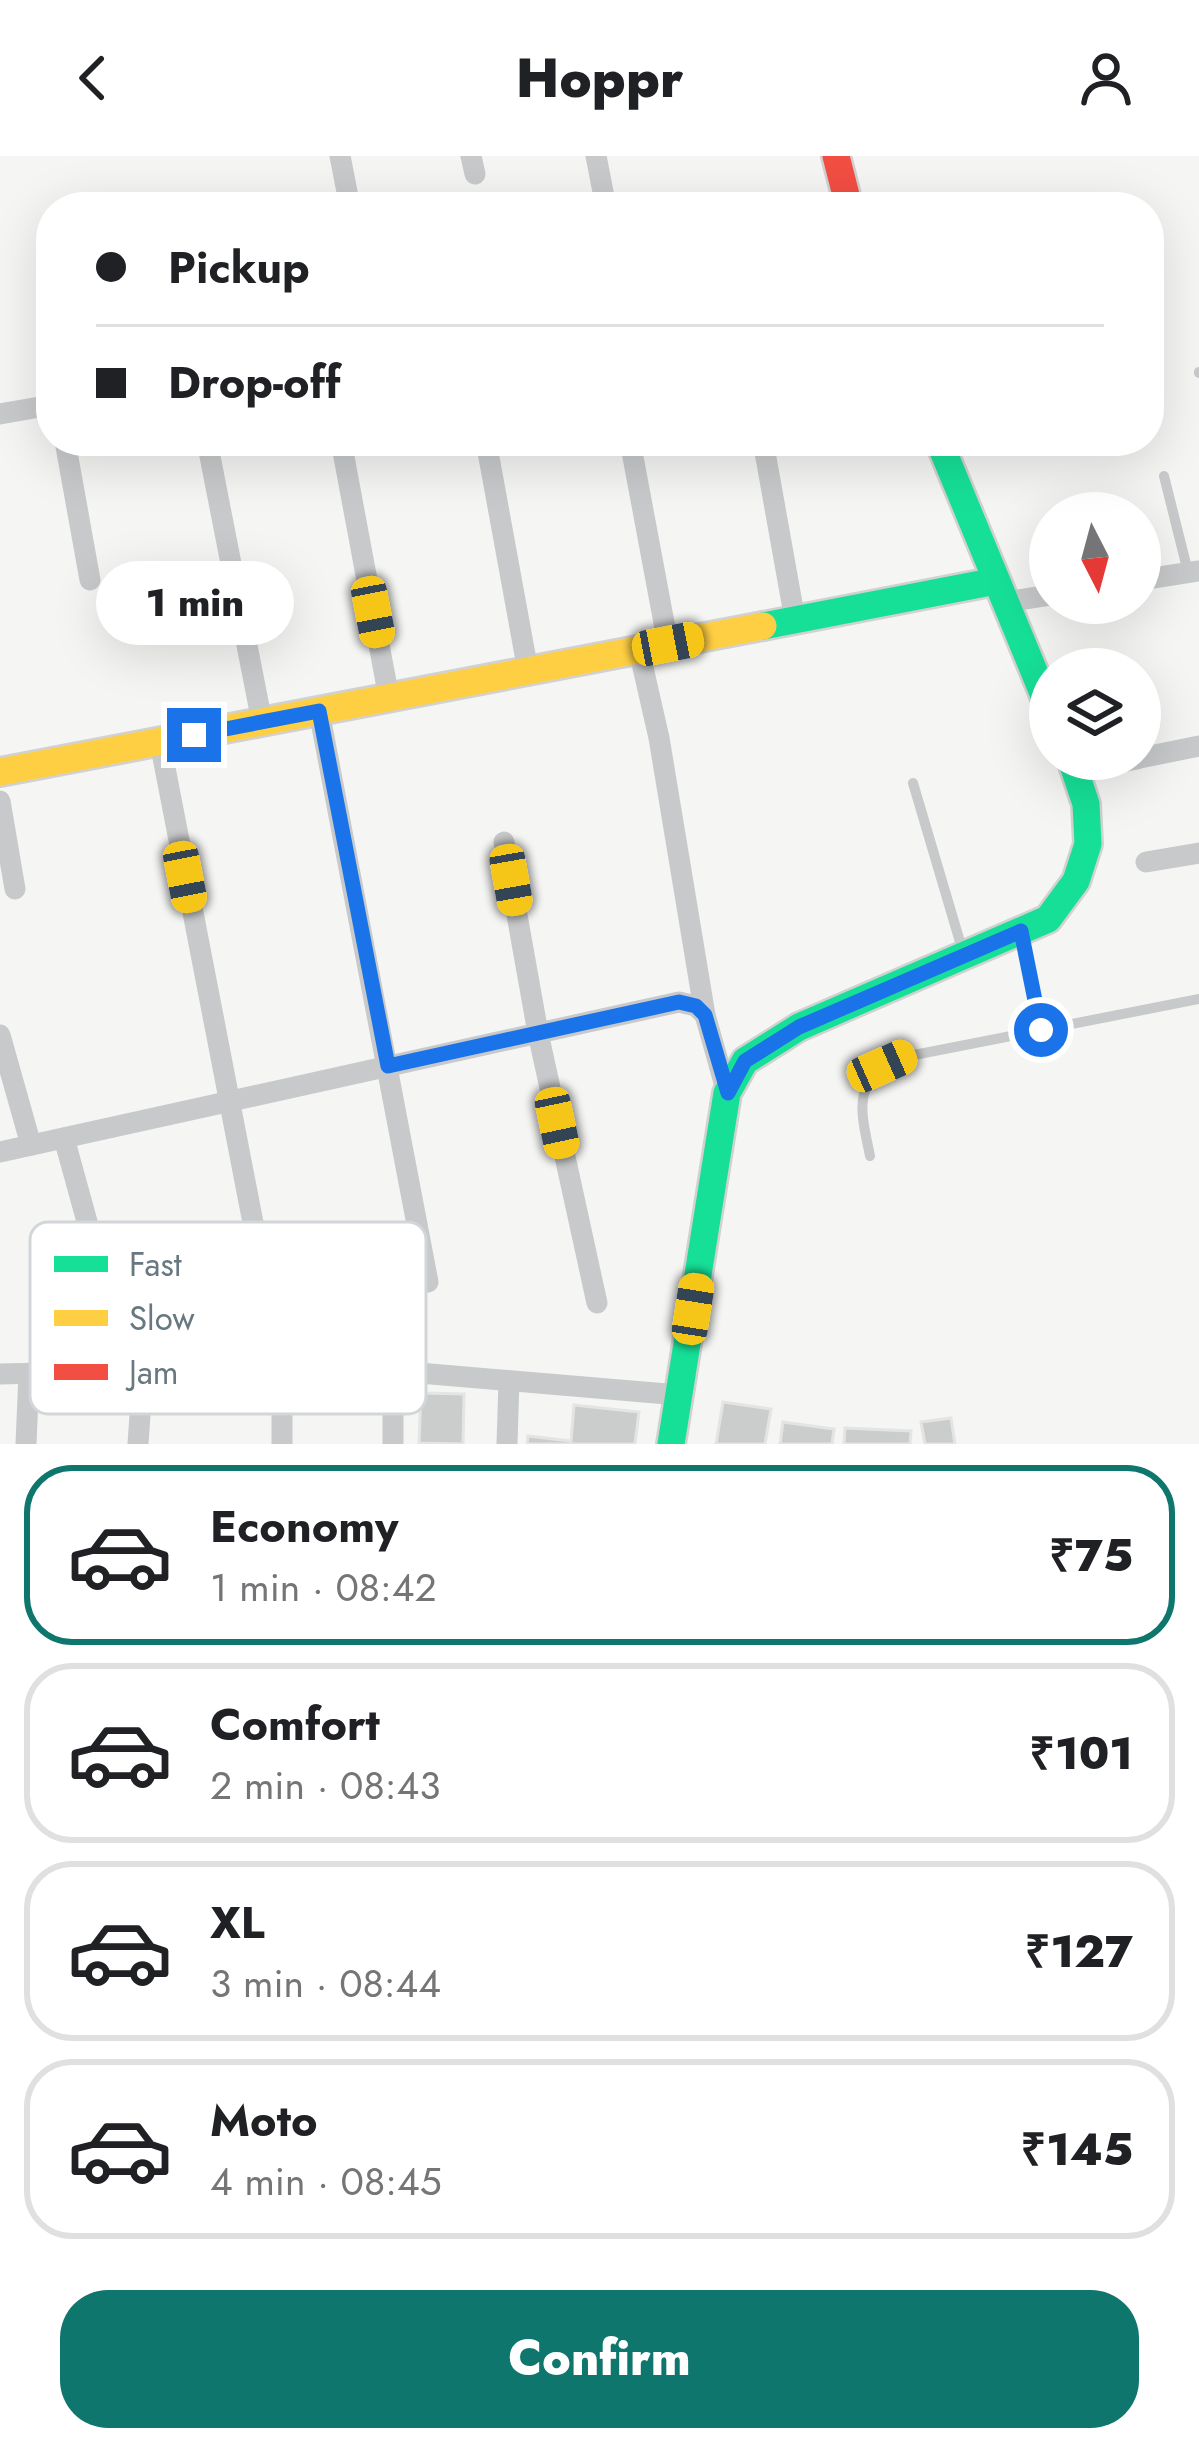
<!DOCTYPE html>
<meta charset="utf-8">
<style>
:root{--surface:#fff;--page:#f6f6f6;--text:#202124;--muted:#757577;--line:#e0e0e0;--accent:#0f766e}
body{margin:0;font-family:Jost,sans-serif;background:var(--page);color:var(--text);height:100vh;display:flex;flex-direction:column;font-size:45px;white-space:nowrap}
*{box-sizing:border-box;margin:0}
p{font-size:39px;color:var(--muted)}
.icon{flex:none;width:66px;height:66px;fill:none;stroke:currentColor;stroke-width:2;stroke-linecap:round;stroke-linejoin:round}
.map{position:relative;height:1288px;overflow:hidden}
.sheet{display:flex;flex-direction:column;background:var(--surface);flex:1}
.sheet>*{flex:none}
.banner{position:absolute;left:36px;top:36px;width:1128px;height:264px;border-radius:48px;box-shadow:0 12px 48px #0002;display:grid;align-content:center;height:264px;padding:0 60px;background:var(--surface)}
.needle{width:78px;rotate:174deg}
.buttons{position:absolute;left:1029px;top:336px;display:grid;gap:24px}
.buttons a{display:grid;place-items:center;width:132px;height:132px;border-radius:50%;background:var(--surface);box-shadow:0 12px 48px #0002;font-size:60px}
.end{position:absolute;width:54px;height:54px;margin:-27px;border:15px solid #1a73e8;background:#fff;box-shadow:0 0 0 6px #fff}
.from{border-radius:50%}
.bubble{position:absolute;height:84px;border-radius:42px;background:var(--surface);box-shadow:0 12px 48px #0002;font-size:39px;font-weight:800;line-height:84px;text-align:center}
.car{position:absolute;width:36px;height:72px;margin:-36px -18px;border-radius:15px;box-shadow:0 0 9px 3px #0007;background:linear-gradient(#f5c518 24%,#345 0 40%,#f5c518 0 76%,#345 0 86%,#f5c518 0)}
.banner b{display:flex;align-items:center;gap:42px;height:114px;font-size:45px}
.banner b+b{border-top:3px solid var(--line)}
.banner i{width:30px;height:30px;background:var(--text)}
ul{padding:21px 0 0;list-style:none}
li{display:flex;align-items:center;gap:36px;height:180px;margin:0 24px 18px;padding:0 36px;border:6px solid var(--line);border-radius:48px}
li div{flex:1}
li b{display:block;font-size:45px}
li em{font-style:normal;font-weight:800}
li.on{border-color:var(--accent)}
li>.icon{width:108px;height:108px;stroke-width:1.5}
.button{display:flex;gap:24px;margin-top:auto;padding:24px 60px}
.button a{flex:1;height:138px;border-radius:48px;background:var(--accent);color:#fff;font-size:48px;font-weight:800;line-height:138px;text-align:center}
header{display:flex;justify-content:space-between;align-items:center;height:156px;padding:0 60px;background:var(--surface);font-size:54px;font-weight:800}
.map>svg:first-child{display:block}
.building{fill:#cbcdcd;stroke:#e4e4e4;stroke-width:3}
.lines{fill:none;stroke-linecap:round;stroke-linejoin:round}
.fast-casing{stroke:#d1d1d1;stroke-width:32}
.slow-casing{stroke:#d1d1d1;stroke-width:32}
.jam-casing{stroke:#d1d1d1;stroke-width:32}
.lane{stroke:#c7c9ca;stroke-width:10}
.street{stroke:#c7c9ca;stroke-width:21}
.fast{stroke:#16e098;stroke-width:27}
.slow{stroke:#ffcf43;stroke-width:27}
.jam{stroke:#f24e42;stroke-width:27}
.route{stroke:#1a73e8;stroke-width:15}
.key{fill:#fff;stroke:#d2d6d9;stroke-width:3}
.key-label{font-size:33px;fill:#687880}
</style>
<header><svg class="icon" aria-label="back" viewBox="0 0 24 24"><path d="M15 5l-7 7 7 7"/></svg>Hoppr<svg class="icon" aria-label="person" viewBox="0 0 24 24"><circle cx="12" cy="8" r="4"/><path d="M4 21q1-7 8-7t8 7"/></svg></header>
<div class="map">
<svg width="1199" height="1288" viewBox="0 0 1199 1288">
<rect width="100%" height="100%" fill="#f5f5f4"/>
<!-- building -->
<g class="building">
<path d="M421,1237L464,1238L463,1288L419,1287Z"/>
<path d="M723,1246L771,1253L765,1288H716Z"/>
<path d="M574,1249L639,1256L635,1288H527L528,1280L571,1285Z"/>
<path d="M951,1262L955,1288H925L921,1266Z"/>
<path d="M783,1266L834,1273L832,1288H780Z"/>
<path d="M845,1272L911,1275L910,1288H844Z"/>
</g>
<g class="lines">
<!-- fast casing -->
<g class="fast-casing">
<g id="fast">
<path d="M939,285L1050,554"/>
<path d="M763,470L996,425"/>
<path d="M671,1288L727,937L745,905L799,871L1048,763L1076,725L1088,688L1086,648L1071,603"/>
</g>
</g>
<!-- slow casing -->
<g class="slow-casing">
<path id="slow" d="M0,616L763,470"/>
</g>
<!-- jam casing -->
<g class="jam-casing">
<path id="jam" d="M836,0L849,51"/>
</g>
<!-- lane -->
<g class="lane">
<path d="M1199,216V217"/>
<path d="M1164,320L1188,416"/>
<path d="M913,627L963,796"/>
<path d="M1022,777L1041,874"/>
<path d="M870,1000C860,951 851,924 904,901L1199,843"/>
</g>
<!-- street -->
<g class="street">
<path d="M340,0L350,51"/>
<path d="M471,0L475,18"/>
<path d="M596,0L606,51"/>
<path d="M0,258L51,249"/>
<path d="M65,285L90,424"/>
<path d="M207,285L262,566"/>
<path d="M341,285L389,542"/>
<path d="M486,285L528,515"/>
<path d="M630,285L668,488"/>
<path d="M763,285L795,464"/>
<path d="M1140,424L1199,415"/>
<path d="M1005,446L1050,439"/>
<path d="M639,494L659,582L705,859"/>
<path d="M319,555L428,1126"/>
<path d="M160,586L261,1108"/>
<path d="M1140,602L1199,590"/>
<path d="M1111,608L1137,603"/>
<path d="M0,645L15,733"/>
<path d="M504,686L538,877L597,1147"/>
<path d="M1146,706L1199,697"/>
<path d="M0,879L31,989"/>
<path d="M64,982L105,1131"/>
<path d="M0,996L679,846L696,850L705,859L727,937"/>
<path d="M282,1210V1288"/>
<path d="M0,1218L337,1210L679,1239"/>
<path d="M26,1288L29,1218"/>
<path d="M138,1288L143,1215"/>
<path d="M393,1288V1215"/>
<path d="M507,1288L509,1225"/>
</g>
<!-- fast -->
<use href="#fast" class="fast"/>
<!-- slow -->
<use href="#slow" class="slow"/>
<!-- jam -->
<use href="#jam" class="jam"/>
</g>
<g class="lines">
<!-- route -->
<path class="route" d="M194,579L319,555L388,910L679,846L696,850L705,859L728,937L745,905L799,871L1021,775L1041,874"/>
</g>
<!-- legend -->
<rect x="30" y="1066" width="396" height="192" rx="18" class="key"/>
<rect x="54" y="1100" width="54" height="16" fill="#16e098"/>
<rect x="54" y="1154" width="54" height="16" fill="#ffcf43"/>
<rect x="54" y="1208" width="54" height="16" fill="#f24e42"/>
<g class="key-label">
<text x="129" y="1120">Fast</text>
<text x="129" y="1174">Slow</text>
<text x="129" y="1228">Jam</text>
</g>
</svg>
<div class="buttons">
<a><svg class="needle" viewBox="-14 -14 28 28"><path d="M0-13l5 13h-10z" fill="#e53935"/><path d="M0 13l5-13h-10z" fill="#757577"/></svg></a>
<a><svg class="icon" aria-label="layers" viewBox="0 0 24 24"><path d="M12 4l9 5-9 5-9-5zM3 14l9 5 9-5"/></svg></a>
</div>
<i class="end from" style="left:1041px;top:874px"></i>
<i class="end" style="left:194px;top:579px"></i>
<div class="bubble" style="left:96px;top:405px;width:198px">1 min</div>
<i class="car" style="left:373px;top:456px;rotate:169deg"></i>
<i class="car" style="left:668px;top:488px;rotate:79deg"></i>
<i class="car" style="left:185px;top:721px;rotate:169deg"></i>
<i class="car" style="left:511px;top:724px;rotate:170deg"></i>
<i class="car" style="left:882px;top:910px;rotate:66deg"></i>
<i class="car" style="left:557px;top:967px;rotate:168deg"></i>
<i class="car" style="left:693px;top:1153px;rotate:9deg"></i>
<div class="banner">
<b><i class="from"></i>Pickup</b>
<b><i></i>Drop-off</b>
</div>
</div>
<section class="sheet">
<ul>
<li class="on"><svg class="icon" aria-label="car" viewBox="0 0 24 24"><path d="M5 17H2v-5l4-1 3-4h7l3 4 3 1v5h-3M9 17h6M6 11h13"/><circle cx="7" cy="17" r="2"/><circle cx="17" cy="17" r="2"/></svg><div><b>Economy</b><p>1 min · 08:42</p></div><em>₹75</em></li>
<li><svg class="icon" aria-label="car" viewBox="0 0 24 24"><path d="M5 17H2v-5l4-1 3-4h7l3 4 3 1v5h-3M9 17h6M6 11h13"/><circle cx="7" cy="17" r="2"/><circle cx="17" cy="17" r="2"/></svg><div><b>Comfort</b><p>2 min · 08:43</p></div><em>₹101</em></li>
<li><svg class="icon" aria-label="car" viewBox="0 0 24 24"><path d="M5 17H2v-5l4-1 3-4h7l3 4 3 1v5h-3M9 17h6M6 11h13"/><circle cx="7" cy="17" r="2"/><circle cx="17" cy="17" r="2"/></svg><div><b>XL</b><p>3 min · 08:44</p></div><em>₹127</em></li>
<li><svg class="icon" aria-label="car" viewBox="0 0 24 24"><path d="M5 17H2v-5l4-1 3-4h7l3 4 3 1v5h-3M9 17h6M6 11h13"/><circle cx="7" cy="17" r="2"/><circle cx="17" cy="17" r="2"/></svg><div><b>Moto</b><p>4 min · 08:45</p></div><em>₹145</em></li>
</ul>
<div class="button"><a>Confirm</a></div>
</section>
